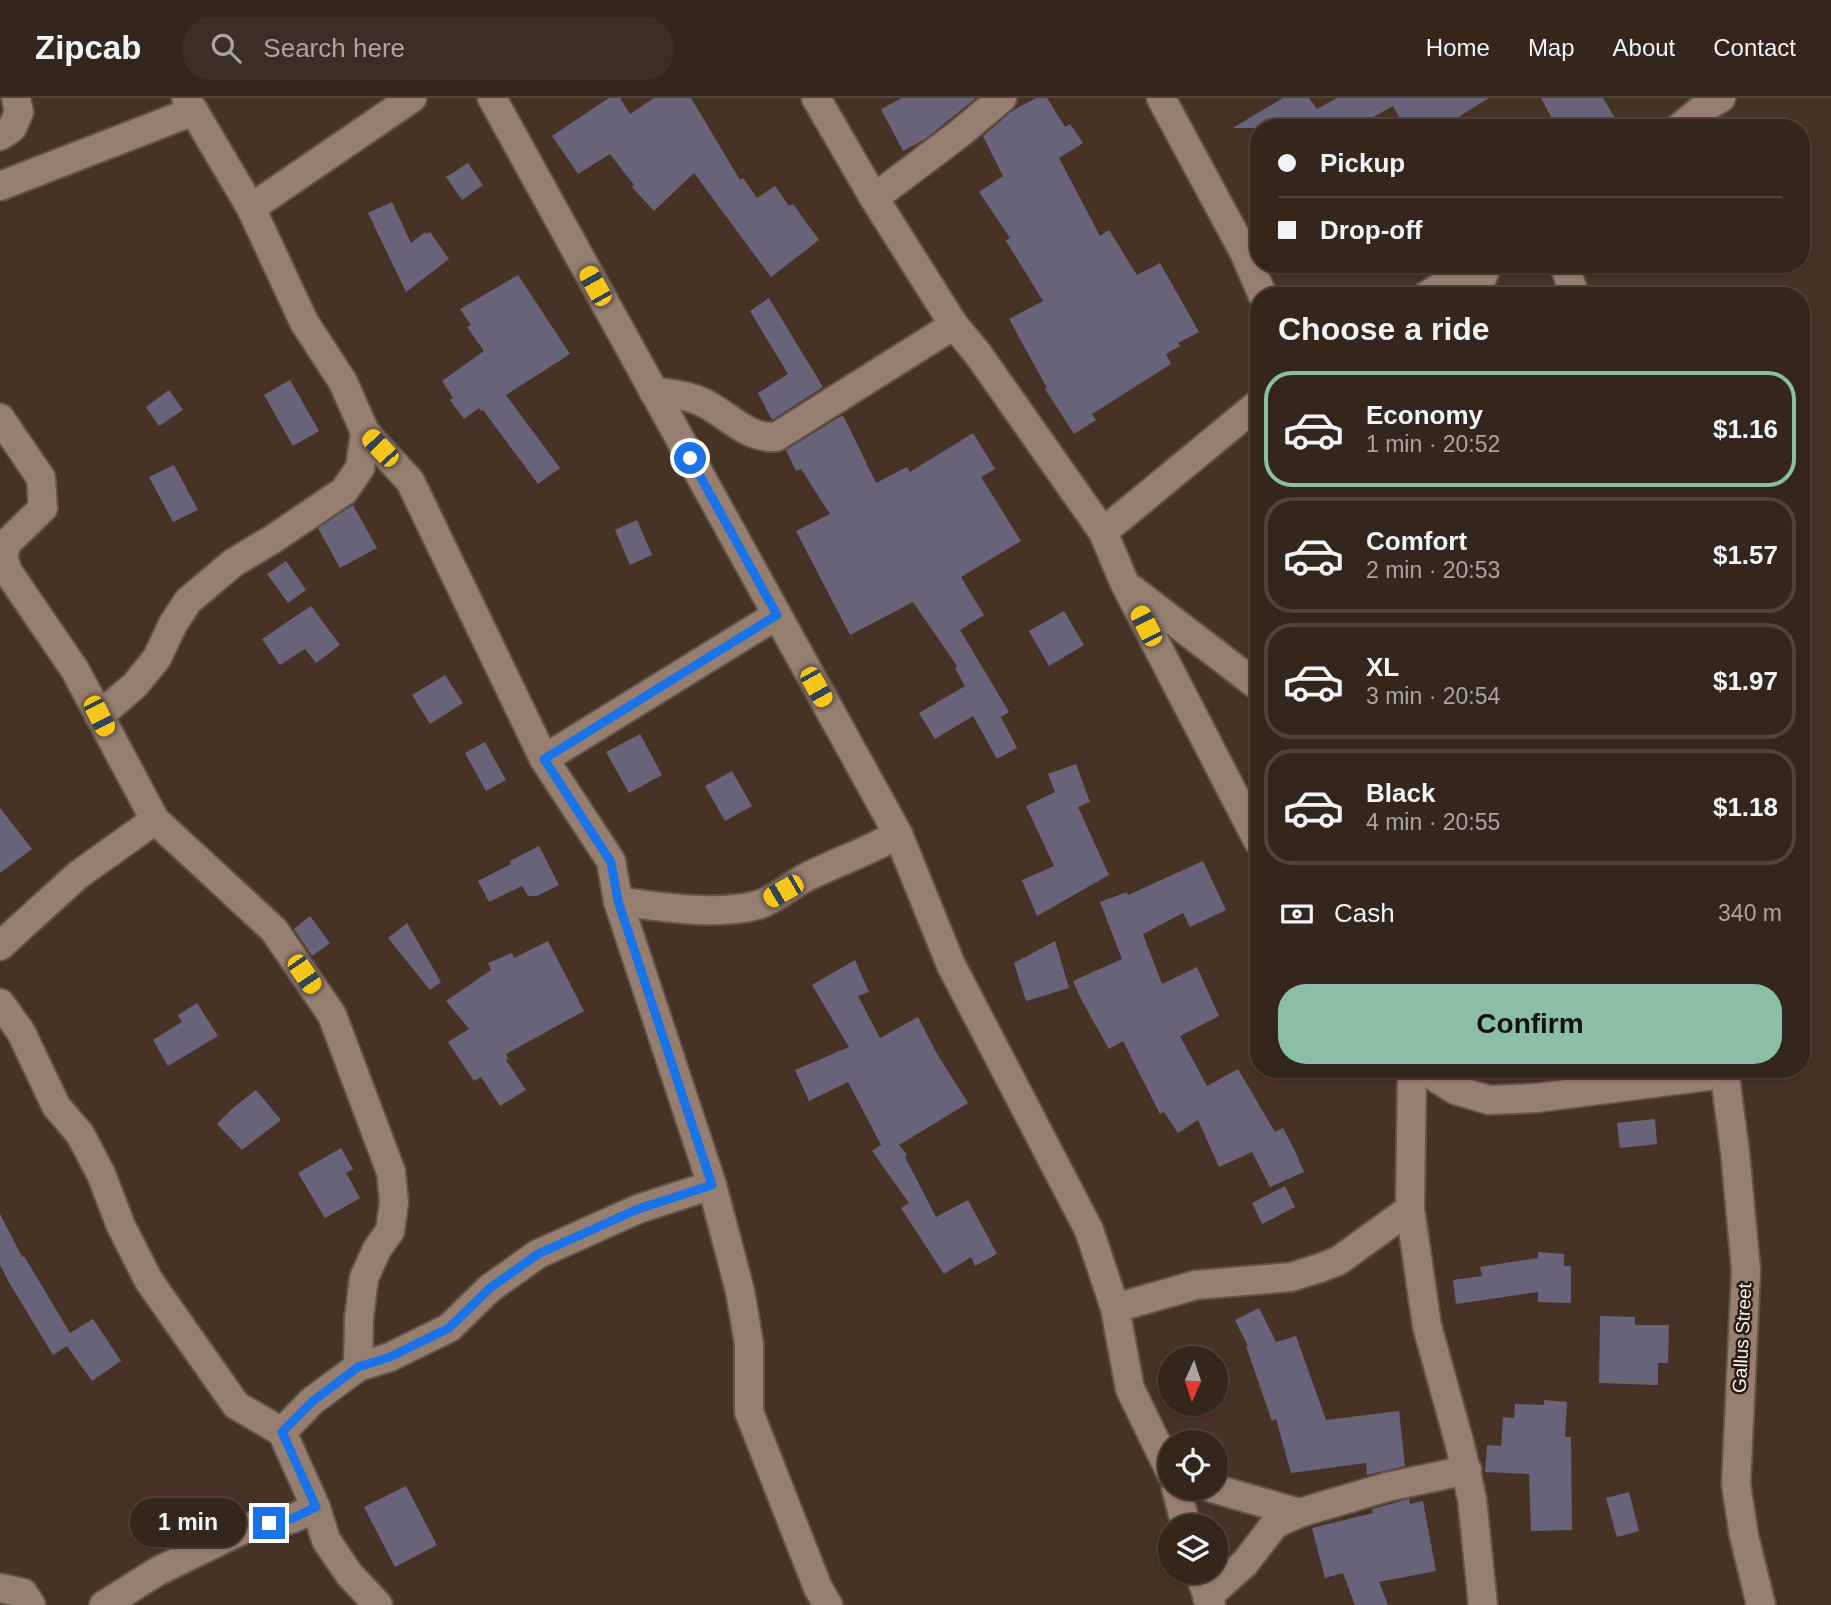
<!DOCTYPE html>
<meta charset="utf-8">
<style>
:root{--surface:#35261c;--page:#3d2e25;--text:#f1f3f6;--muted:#aaa5a3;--line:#4f433b;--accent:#8abfa5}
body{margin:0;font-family:Arial,sans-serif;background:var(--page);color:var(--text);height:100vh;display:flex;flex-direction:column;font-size:26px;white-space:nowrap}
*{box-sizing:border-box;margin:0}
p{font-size:23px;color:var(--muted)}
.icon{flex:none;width:38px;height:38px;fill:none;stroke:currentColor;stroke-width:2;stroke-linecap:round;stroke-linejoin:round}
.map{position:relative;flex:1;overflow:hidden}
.panel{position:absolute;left:1250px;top:189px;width:560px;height:791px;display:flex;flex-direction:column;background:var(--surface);border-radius:28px;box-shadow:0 2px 5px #0004,0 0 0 2px var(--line)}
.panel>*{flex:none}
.hud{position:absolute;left:1250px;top:21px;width:560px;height:154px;border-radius:28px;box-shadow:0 2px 5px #0004,0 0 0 2px var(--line);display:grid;align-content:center;height:154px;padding:0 28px;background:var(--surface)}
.needle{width:46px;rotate:183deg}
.tools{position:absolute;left:1158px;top:1248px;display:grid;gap:14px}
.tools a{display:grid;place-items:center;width:70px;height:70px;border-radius:50%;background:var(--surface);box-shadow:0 2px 5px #0004,0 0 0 2px var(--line);font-size:35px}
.end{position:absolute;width:32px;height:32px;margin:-16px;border:9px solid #1a73e8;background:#fff;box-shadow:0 0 0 4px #fff}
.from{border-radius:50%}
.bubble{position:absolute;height:49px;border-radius:24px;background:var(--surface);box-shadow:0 2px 5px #0004,0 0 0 2px var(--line);font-size:23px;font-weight:600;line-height:49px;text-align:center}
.car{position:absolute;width:21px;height:42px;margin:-21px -10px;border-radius:9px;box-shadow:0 0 5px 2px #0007;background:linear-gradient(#f5c518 24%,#345 0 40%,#f5c518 0 76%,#345 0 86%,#f5c518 0)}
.hud b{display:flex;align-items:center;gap:24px;height:66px;font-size:26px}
.hud b+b{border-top:2px solid var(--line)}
.hud i{width:18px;height:18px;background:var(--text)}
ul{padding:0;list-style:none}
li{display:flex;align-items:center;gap:21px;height:116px;margin:0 14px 10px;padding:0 14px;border:4px solid var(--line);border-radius:28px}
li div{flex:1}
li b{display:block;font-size:26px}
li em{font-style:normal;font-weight:600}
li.selected{border-color:var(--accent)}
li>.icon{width:63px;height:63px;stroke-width:1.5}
h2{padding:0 28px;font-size:32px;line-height:84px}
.pay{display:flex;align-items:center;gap:18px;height:77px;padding:0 28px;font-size:26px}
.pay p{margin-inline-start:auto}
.primary-button{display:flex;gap:14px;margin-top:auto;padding:14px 28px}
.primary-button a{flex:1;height:80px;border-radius:28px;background:var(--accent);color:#111;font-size:28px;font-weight:600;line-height:80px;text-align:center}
header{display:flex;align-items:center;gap:42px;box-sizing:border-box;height:98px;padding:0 35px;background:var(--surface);border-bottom:2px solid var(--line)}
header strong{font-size:33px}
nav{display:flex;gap:38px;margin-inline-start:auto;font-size:24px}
.search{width:490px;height:63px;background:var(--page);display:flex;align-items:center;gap:18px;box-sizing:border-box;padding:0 24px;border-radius:28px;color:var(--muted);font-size:26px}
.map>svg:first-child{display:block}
.building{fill:#69637a}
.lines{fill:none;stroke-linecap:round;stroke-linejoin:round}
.street-casing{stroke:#635248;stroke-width:32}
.street{stroke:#967f70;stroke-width:28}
.route{stroke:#1a73e8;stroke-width:9}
.labels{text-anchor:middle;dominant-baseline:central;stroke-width:5;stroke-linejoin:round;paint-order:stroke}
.street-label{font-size:19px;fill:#fdf3ec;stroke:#261d17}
</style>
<header>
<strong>Zipcab</strong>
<div class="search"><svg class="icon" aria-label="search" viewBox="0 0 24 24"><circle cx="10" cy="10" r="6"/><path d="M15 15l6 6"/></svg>Search here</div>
<nav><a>Home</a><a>Map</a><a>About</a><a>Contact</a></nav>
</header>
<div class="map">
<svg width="1831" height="1507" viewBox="0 0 1831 1507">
<rect width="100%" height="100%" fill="#473326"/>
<!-- building -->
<g class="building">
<path d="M609,0H620L630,16L654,0H691L740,82L743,80L757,100L775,88L789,108L793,106L819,142L771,179L694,75L654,113L632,89L634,87L610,56L578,76L552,38Z"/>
<path d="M902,0H976L924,42L903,53L881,11Z"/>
<path d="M1036,0H1047L1065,29L1070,26L1083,45L1059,60L1100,138L1109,132L1137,177L1160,165L1199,234L1178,245L1180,248L1166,256L1171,266L1092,316L1096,322L1074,336L1045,291L1047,290L1009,221L1043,203L1006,143L1010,140L979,94L1003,78L983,38L1012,13Z"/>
<path d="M1283,0H1309L1317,11L1337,0H1489L1460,18L1467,30H1405L1393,8L1354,30H1233Z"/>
<path d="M1541,0H1603L1621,30H1557Z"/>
<path d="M468,65L483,87L462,102L446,79Z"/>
<path d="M392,104L411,145L425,134L426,136L430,134L449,161L406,194L368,115Z"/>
<path d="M518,177L570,256L506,297L560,370L538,386L483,312L481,313L479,310L464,321L450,302L453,300L442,283L484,253L467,229L471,227L460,211Z"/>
<path d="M769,200L823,289L772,322L758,295L788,276L750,213Z"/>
<path d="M290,282L319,333L293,348L264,297Z"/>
<path d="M169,292L183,312L159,328L146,309Z"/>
<path d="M841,318L844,319L876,385L907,369L910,374L973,335L995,371L981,379L1021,443L961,479L984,517L960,532L1009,614L1001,619L1017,650L997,661L973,618L935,641L919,615L965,588L955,570L957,568L913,504L850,537L796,433L830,416L801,371L796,373L786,352Z"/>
<path d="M174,367L198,412L173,424L149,379Z"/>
<path d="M353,407L377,450L340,470L318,430Z"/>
<path d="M637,422L652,457L630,467L615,432Z"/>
<path d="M286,463L306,492L288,505L267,476Z"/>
<path d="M311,508L340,547L316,565L305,551L280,567L262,541Z"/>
<path d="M1064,513L1084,547L1049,568L1029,533Z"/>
<path d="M445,577L463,605L430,626L412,597Z"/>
<path d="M640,636L662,677L629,695L606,654Z"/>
<path d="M485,644L506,682L486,693L465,655Z"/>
<path d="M1076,666L1090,704L1078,709L1109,777L1037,818L1022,782L1054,768L1026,708L1055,694L1048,676Z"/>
<path d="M732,673L752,708L725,723L705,688Z"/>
<path d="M0,710L32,751L0,775Z"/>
<path d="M539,748L559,787L537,798H528L522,788L489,804L478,783L511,766L510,763Z"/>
<path d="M1203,763L1226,812L1190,829L1183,815L1143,836L1162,886L1197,869L1219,918L1180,938L1207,988L1238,971L1275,1034L1283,1030L1295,1053L1304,1074L1270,1089L1252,1054L1219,1069L1198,1022L1178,1035L1164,1014L1160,1016L1123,943L1109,951L1082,903L1073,883L1122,861L1100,804L1127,794L1128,797Z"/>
<path d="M310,818L330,845L312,858L294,831Z"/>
<path d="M407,825L441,884L430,892L388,840Z"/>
<path d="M548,843L584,913L506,956L508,960L506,962L526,992L500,1008L481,979L474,983L448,944L469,931L446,903L491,872L488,865L512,855L514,860Z"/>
<path d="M1055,843L1069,890L1026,903L1014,865Z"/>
<path d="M855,862L869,894L858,898L880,940L918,919L936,954L968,1005L899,1047L907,1057L905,1059L936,1119L968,1102L997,1156L975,1168L971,1159L944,1176L901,1110L909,1105L872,1053L881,1047L848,984L809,1003L795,972L849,949L812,887Z"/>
<path d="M197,905L218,938L168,968L153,942L182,924L178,917Z"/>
<path d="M256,992L281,1022L242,1052L217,1026L234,1009Z"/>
<path d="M1655,1021L1657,1046L1620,1050L1617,1025Z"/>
<path d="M341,1050L353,1071L346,1075L360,1100L325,1120L298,1075Z"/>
<path d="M1285,1088L1295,1109L1262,1126L1252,1105Z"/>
<path d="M0,1116L22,1159L24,1158L70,1235L93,1221L121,1263L92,1283L67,1248L53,1257L10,1186L0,1167Z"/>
<path d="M1538,1154L1564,1156V1168H1571V1205L1538,1204V1194L1456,1206L1453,1182L1482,1178L1480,1169L1538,1160Z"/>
<path d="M1259,1210L1276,1244L1296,1238L1326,1322L1399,1313L1405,1368L1367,1377L1366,1365L1291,1375L1276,1321L1272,1323L1246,1248H1248L1235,1222Z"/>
<path d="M1600,1218L1635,1219V1227H1669L1668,1265H1658V1287L1599,1285Z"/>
<path d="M1544,1302L1567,1304L1565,1339H1571L1572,1432L1531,1433L1529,1376L1485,1374L1487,1347L1501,1348L1503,1319L1514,1320L1515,1306L1544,1307Z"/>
<path d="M406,1388L437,1447L395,1469L364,1409Z"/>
<path d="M1629,1394L1639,1433L1617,1439L1606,1400Z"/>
<path d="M1409,1401L1410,1406L1423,1403L1436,1473L1379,1484L1388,1507H1355L1343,1475L1325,1480L1312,1430L1373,1415L1372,1411Z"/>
</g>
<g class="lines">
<!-- street casing -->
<g class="street-casing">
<g id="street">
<path d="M186,0L251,110L304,224L343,284L365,334L410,383L544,661L611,763L618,803L712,1087L638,1111L538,1156L490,1190L449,1230L390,1259L358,1269L312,1303L282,1334"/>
<path d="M492,0L898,736L951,867L1089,1132L1115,1210L1130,1291L1171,1375"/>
<path d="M816,0L874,100L954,227L978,256L1103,434L1125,486L1258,743"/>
<path d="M1161,0L1244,154L1263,198"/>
<path d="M1679,30L1702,11L1721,0"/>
<path d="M0,38L12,30L19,14L16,0"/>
<path d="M0,88L194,13"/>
<path d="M874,100L959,36L1002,0"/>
<path d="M251,110L412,0"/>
<path d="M1564,166L1575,198"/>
<path d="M1426,198L1477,166"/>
<path d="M1474,198L1488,166"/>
<path d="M653,293C669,296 688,297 702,304C728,316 746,341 776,339L954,227"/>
<path d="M0,320L41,380L43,410L7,445L3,459L8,474L75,572L155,722L274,832L332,917L391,1074L394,1104L390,1133L377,1151L364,1180L359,1220L358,1269"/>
<path d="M1103,434L1258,306"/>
<path d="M1133,492L1258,588"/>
<path d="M99,618L135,587L157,560L173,526L188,503L233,465L273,441L344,393L360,370L365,334"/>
<path d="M544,661L777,517"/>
<path d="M618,803C659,809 717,818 758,807C774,802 790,788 805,780C836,764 868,754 898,736"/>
<path d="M0,848L78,777L155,722"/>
<path d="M0,905L21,934L56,1008L80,1036L101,1076L121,1128L149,1183L236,1307L282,1334L316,1410L291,1421L246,1430L158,1473L104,1507"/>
<path d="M1412,971L1410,1111L1427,1228L1460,1347L1472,1401L1483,1507"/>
<path d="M1422,971L1455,992L1489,1002L1536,1000L1724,976"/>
<path d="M1724,971L1735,1054L1746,1172L1736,1386L1744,1438L1761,1507"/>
<path d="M712,1087L740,1193L749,1246V1314L818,1490L828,1507"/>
<path d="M1115,1210L1196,1187L1291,1179L1320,1170L1338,1163L1410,1111"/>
<path d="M1176,1390L1186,1428"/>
<path d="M1212,1390L1299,1415"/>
<path d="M316,1410L326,1442L349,1476L378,1507"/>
<path d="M1199,1474L1211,1507"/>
<path d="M0,1490L23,1495L31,1507"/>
<path d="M1207,1499L1245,1465L1275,1426L1299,1415L1387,1389L1467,1372"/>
</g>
</g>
<!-- street -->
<use href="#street" class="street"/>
</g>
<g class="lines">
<!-- route -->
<path class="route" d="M269,1425L291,1421L316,1409L282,1334L313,1303L358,1269L390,1259L449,1230L490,1190L538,1156L638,1111L712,1087L618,803L611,764L544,661L777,517L690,360"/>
</g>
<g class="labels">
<!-- street labels -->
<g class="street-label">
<text transform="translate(1742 1240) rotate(-87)">Gallus Street</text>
</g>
</g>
</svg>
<div class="tools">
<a><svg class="needle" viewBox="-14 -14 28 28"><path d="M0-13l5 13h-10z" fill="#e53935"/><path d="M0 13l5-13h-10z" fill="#aaa5a3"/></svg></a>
<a><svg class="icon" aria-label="locate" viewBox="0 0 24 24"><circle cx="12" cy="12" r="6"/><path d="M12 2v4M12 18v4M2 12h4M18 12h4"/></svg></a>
<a><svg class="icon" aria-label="layers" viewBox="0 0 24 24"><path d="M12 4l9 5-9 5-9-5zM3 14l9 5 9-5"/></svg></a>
</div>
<i class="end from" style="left:690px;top:360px"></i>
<i class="end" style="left:269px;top:1425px"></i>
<div class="bubble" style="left:130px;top:1400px;width:116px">1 min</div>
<i class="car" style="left:595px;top:188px;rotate:331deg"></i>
<i class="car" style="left:380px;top:350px;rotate:317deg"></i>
<i class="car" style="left:1146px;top:528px;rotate:333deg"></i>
<i class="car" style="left:816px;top:589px;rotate:151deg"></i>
<i class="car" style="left:99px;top:618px;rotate:153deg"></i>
<i class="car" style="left:783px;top:793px;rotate:240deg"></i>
<i class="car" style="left:304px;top:876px;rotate:146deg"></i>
<div class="hud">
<b><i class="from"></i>Pickup</b>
<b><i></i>Drop-off</b>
</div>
<section class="panel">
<h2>Choose a ride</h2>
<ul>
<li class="selected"><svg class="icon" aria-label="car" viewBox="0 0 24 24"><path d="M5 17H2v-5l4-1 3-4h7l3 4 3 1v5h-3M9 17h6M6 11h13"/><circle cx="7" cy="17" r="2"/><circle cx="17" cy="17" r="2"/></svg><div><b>Economy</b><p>1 min · 20:52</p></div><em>$1.16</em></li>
<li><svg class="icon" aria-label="car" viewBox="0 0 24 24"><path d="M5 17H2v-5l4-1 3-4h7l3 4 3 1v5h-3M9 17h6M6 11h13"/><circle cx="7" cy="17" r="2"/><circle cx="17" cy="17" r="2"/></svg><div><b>Comfort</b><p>2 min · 20:53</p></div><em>$1.57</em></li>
<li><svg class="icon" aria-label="car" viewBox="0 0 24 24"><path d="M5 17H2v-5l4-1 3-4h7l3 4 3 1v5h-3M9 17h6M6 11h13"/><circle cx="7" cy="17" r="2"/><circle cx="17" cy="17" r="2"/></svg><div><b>XL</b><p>3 min · 20:54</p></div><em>$1.97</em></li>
<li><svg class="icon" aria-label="car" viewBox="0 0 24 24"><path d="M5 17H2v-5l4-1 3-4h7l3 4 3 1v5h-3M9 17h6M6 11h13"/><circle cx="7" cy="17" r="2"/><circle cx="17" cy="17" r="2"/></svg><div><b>Black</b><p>4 min · 20:55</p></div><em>$1.18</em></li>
</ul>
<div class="pay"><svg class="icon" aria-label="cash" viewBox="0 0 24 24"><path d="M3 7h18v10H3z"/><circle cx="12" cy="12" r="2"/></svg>Cash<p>340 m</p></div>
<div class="primary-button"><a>Confirm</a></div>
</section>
</div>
